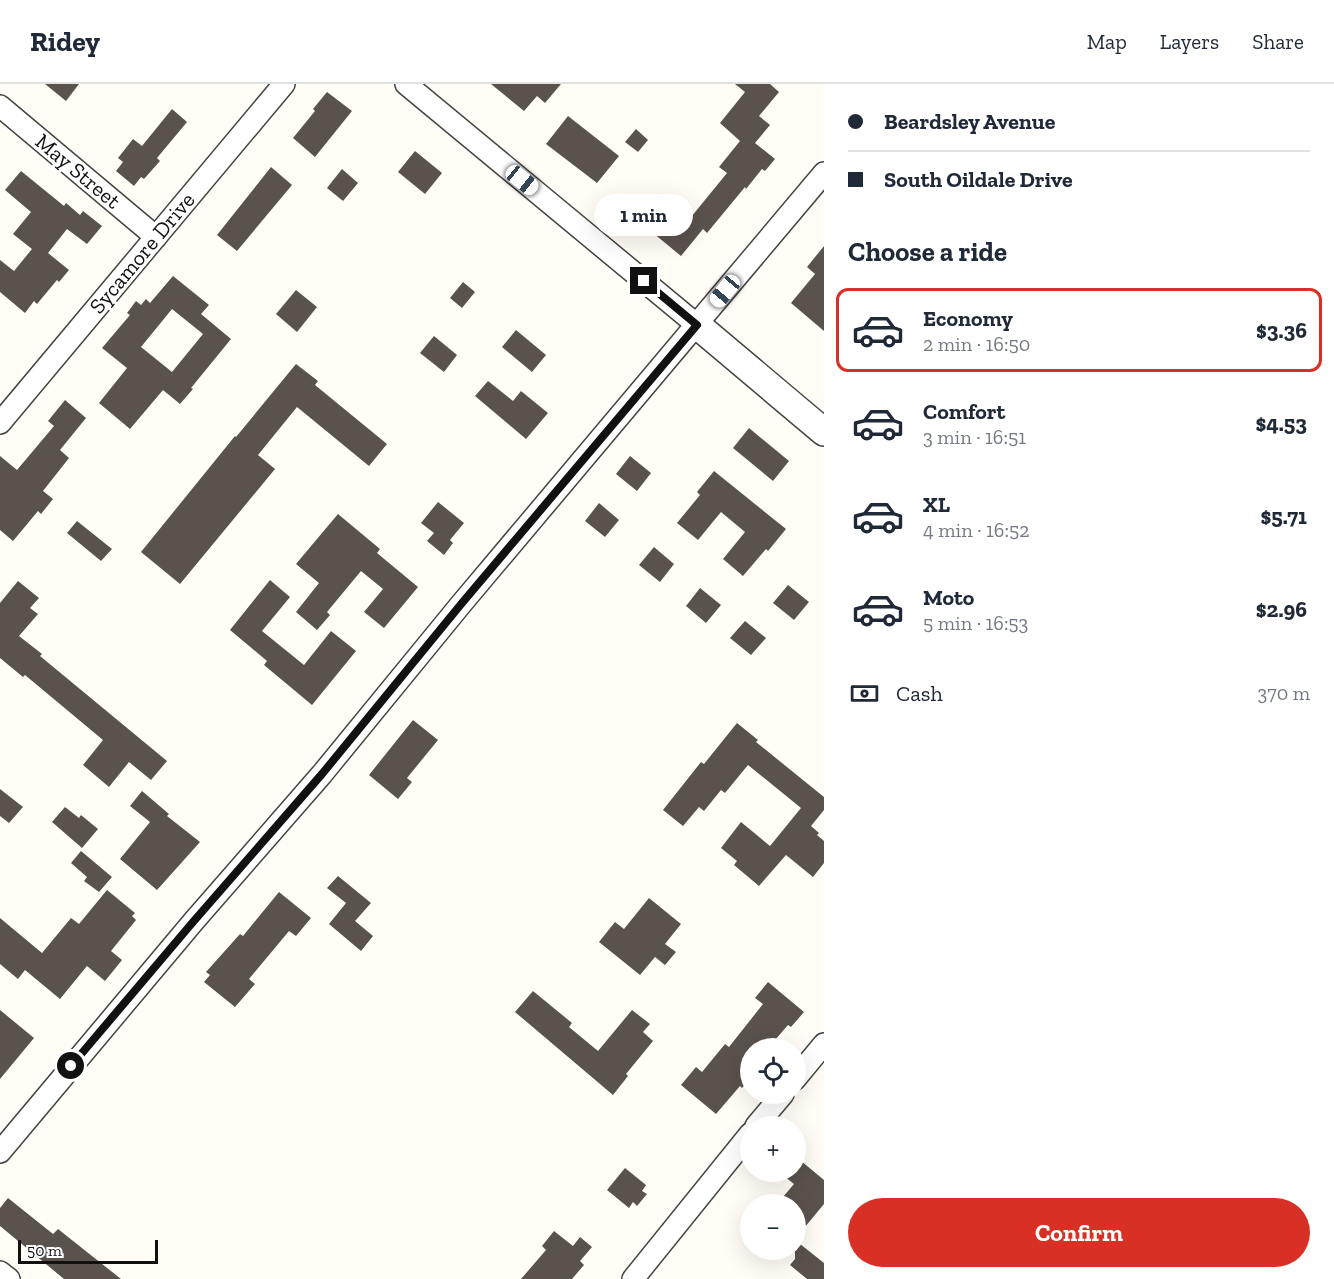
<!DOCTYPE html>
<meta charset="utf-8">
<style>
:root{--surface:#fff;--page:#f6f6f7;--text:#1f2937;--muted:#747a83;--line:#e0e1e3;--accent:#d93025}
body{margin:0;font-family:"Zilla Slab",serif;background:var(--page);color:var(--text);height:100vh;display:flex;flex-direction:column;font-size:22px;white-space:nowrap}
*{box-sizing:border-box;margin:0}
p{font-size:20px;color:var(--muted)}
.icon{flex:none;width:33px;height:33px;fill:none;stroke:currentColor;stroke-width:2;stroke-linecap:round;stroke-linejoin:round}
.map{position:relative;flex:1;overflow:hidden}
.side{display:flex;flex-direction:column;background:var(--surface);width:510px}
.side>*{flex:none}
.banner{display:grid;align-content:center;height:132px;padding:0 24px;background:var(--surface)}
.fabs{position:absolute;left:740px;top:954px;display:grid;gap:12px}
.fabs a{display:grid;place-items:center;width:66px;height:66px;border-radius:50%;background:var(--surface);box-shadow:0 6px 24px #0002;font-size:30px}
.scale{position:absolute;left:18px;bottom:15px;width:140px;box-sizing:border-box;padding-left:6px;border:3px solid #111;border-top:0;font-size:16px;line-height:21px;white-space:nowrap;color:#111;-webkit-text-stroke:4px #fff;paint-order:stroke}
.end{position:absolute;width:27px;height:27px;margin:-14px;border:8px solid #111;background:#fff;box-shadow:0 0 0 3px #fff}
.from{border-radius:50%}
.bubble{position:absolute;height:42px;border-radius:21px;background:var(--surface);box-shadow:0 6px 24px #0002;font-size:20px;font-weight:800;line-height:42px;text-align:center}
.car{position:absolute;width:18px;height:36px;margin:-18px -9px;border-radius:8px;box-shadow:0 0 4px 2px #0007;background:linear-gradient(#fff 24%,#345 0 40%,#fff 0 76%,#345 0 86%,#fff 0)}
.banner b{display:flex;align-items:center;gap:21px;height:57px;font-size:22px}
.banner b+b{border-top:2px solid var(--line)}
.banner i{width:15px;height:15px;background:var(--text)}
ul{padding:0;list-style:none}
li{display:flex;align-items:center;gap:18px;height:84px;margin:0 12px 9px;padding:0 12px;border:3px solid transparent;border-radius:12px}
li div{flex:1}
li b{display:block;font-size:22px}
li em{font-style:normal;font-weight:800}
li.selected{border-color:var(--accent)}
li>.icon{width:54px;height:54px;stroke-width:1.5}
h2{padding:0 24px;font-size:27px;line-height:72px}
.pay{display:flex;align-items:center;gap:15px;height:66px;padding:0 24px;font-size:22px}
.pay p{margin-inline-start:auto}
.action{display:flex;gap:12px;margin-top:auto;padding:12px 24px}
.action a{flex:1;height:69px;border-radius:36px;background:var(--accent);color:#fff;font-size:24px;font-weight:800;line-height:69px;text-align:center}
header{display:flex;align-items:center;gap:36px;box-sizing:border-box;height:84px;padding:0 30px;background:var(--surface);border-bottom:2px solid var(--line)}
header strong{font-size:28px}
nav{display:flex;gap:33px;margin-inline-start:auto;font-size:21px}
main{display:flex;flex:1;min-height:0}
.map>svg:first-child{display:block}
.building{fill:#5a524d;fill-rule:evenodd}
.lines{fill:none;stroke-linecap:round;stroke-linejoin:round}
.minor-casing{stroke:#444;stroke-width:24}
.tertiary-casing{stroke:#444;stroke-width:30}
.minor{stroke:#fff;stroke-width:21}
.tertiary{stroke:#fff;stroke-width:27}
.route{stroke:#111;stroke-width:8}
.labels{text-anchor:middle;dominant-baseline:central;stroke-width:6;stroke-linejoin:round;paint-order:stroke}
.street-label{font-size:22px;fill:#111;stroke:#fff}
</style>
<header>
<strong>Ridey</strong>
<nav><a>Map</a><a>Layers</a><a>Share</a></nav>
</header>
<main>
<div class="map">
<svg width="824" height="1195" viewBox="0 0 824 1195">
<rect width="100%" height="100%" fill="#fffdf5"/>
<!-- building -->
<g class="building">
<path d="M45,0H79L66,17Z"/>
<path d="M491,0H561L545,19L537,12L524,27Z"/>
<path d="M735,0H770L779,8L759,32L770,41L755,59L775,75L765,87L762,85L746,105L745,103L707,149L703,145L681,172L647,144L666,121L687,138L727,89L719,83L740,57L720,39L745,8Z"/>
<path d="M327,8L352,27L315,73L293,54L315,27L313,25Z"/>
<path d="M172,25L187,38L157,74L160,77L144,95L141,93L134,102L116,87L123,78L118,74L133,55L142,62Z"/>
<path d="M568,32L619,72L597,99L546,60Z"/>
<path d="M636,45L648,56L638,68L625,58Z"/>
<path d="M415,67L442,89L425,110L398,88Z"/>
<path d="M271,83L292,101L237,167L217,151Z"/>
<path d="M342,85L358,99L343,117L327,104Z"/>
<path d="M21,87L64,122L66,119L80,131L83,127L102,142L87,160L67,145L48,169L69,186L59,198L57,196L37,220L34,217L25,229L0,208V176L14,187L32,165L13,150L31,128L5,106Z"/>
<path d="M824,162V247L791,219L815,190L807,183Z"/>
<path d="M173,192L209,221L201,230L231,255L191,304L193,305L180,320L163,306L130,345L99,319L127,284L102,264L130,231L127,229L136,217L141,221L146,215L150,219ZM172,225L203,250L172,288L141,263Z"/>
<path d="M463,198L475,208L462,224L450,214Z"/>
<path d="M296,206L317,223L297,248L276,230Z"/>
<path d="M516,246L546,271L532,288L502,263Z"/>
<path d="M434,252L457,271L444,288L420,269Z"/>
<path d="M296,280L318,297L315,301L387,360L369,382L297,323L258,371L275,385L180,500L141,468L235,352L236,353Z"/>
<path d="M488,297L513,317L521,307L548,329L526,355L475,312Z"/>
<path d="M65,316L86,334L60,366L69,374L43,407L53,415L41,430L38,427L13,457L0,446V372L17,386L54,342L48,337Z"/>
<path d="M749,344L789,377L773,397L733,364Z"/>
<path d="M630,372L651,389L637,407L616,390Z"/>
<path d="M714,387L786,445L768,467L766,465L743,492L723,475L745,448L721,428L698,456L677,439L700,411L697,408Z"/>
<path d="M438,418L464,439L450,456L453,459L444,471L427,457L434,449L421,439Z"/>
<path d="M599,419L619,436L605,453L585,437Z"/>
<path d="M338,430L380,465L377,469L418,503L384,544L364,528L383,505L361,487L327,528L330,531L317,546L296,528L319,499L296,480Z"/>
<path d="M77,437L112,465L101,477L67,449Z"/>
<path d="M654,463L674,480L660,498L639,481Z"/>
<path d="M270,496L290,513L262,547L304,581L331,547L356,567L312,621L264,581L267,577L230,546Z"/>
<path d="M18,497L39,514L30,524L38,530L19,552L42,570L40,572L167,677L151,696L129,678L109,703L83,681L103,656L25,591L23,593L0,574V519Z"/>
<path d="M788,501L809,518L794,536L773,519Z"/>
<path d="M700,504L721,521L706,539L686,522Z"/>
<path d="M745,537L766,554L751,571L730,554Z"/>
<path d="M413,636L438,656L407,694L412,698L398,715L369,691Z"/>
<path d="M737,639L758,656L756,658L824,713V726L811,742L819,749L817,751L824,757V779L813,793L786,771L759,802L734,781L737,777L721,764L741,738L770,762L801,724L748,681L725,709L721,706L704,727L699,723L683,742L663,726L701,678L704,680Z"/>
<path d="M0,705L23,723L9,739L0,732Z"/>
<path d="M142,707L169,730L167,732L200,758L157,806L120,775L150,738L130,722Z"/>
<path d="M65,723L79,734L81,731L98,745L82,764L52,738Z"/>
<path d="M81,767L112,793L99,808L84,797L87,793L71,779Z"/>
<path d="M338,792L371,819L355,837L373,852L361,867L329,840L346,819L327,804Z"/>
<path d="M107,806L135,829L132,832L136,836L111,867L122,876L105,897L87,882L60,915L25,886L18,895L0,880V834L42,869L71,834L79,840Z"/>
<path d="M279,808L311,834L296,852L289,847L249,895L255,900L235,923L204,898L210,891L206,888L240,850L243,852Z"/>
<path d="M649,814L681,840L665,860L676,868L665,881L655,873L640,891L599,858L615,838L624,845Z"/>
<path d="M768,898L804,928L791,943L788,941L768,964H750V994L742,1004L740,1002L716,1030L681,1001L696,983L702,988L725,960L729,963L763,920L755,914Z"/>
<path d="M533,907L572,939L569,943L598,967L632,926L650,940L643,948L653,957L626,990L628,992L613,1011L515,928Z"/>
<path d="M0,926L34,954L0,995Z"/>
<path d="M795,1072L824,1096V1120L795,1155V1120H777L794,1100L779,1088H795Z"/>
<path d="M625,1084L646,1101L642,1107L647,1110L637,1122L633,1118L629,1124L607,1106Z"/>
<path d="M8,1114L53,1150L58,1145L121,1195H64L0,1142V1124Z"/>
<path d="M554,1147L573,1162L580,1153L592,1163L580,1177L584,1181L572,1195H521L546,1166L542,1162Z"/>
<path d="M795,1156L824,1179V1195H807L790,1181L795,1175Z"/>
</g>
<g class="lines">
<!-- minor casing -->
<g class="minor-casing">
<g id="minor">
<path d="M406,0L697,241"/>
<path d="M0,22L156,153"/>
<path d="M0,339L284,0"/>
<path d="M795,995L824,960"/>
<path d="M756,1042L783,1010"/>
<path d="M0,1068L193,838L322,690L462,519L824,89"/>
<path d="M0,1188L9,1195"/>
<path d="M633,1195L750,1050"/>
</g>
</g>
<!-- tertiary casing -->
<g class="tertiary-casing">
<path id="tertiary" d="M697,241L824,348"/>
</g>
<!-- minor -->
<use href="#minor" class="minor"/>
<!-- tertiary -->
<use href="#tertiary" class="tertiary"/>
</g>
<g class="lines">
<!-- route -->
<path class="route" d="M71,982L193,838L322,690L462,519L697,241L644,197"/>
</g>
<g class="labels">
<!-- street labels -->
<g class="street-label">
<text transform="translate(78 87) rotate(40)">May Street</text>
<text transform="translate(142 169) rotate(-50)">Sycamore Drive</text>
</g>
</g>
</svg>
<div class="fabs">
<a><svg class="icon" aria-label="locate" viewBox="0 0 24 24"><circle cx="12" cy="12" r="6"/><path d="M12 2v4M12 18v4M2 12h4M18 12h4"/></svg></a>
<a>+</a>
<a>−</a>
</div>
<div class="scale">50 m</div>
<i class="end from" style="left:71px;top:982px"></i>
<i class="end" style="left:644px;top:197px"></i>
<div class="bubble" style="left:594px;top:110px;width:99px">1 min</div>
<i class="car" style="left:522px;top:96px;rotate:129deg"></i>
<i class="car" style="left:725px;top:207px;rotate:220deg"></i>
</div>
<section class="side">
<div class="banner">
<b><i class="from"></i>Beardsley Avenue</b>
<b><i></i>South Oildale Drive</b>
</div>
<h2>Choose a ride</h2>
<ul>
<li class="selected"><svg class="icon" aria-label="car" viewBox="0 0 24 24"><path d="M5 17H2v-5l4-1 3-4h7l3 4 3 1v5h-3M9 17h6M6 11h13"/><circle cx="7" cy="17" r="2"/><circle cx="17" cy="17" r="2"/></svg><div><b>Economy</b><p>2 min · 16:50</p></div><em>$3.36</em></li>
<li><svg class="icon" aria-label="car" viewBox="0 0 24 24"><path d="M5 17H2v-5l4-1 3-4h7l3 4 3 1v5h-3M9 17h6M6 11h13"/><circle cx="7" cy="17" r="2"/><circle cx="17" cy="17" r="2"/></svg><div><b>Comfort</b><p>3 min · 16:51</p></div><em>$4.53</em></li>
<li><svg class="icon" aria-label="car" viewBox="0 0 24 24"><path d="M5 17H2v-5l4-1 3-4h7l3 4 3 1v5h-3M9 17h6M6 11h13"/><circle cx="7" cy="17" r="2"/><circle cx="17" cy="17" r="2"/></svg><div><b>XL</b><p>4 min · 16:52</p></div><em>$5.71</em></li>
<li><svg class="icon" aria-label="car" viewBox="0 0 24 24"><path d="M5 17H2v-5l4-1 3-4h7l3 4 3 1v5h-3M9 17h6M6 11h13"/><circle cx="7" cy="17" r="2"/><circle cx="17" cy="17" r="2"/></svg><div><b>Moto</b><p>5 min · 16:53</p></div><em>$2.96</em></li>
</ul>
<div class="pay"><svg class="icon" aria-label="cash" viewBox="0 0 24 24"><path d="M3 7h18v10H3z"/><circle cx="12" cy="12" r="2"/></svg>Cash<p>370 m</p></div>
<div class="action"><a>Confirm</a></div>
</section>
</main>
